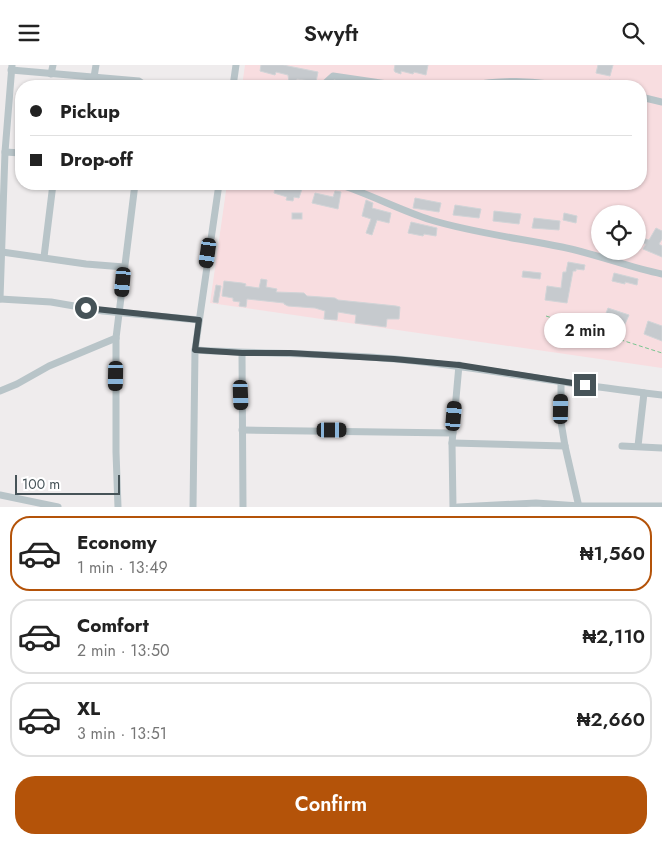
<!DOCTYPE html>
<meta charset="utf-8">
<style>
:root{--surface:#fff;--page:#f2f2f2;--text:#222;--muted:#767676;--line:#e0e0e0;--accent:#b45309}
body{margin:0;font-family:Jost,sans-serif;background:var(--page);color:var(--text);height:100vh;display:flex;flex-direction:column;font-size:19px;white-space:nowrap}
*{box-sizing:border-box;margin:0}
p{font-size:16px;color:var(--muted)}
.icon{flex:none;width:28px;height:28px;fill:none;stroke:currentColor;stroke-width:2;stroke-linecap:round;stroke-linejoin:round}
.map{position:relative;height:442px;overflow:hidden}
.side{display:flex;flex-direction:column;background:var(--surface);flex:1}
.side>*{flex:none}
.hud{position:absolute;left:15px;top:15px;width:632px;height:110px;border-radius:20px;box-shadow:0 1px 4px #0004;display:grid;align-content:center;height:110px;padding:0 15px;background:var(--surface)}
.fabs{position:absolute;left:591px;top:140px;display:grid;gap:10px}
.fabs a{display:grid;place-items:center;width:55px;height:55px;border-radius:50%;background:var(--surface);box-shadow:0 1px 4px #0004;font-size:25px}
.scale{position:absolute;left:15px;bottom:12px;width:105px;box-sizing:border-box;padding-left:5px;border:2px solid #465358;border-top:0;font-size:14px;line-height:18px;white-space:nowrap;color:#465358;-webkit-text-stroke:4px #fff;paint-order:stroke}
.end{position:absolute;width:22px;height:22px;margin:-11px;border:6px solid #465358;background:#fff;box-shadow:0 0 0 2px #fff}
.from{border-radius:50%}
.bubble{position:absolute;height:35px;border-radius:18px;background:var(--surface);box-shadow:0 1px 4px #0004;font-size:16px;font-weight:600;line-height:35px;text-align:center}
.car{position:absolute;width:15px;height:30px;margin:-15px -8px;border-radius:6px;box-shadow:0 0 4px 1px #0007;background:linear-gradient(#222 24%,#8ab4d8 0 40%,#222 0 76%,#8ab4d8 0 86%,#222 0)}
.hud b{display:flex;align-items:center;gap:18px;height:48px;font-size:19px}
.hud b+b{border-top:1px solid var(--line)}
.hud i{width:12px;height:12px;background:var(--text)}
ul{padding:9px 0 0;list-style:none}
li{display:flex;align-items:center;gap:15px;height:75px;margin:0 10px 8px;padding:0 5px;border:2px solid var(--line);border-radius:20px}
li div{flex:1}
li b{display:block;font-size:19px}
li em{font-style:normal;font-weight:600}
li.current{border-color:var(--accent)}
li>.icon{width:45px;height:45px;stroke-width:1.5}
.primary-button{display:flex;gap:10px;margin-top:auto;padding:10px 15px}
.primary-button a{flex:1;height:58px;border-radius:20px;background:var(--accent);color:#fff;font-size:20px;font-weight:600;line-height:58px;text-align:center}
header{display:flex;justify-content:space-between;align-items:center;height:65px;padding:0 15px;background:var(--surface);font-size:22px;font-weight:600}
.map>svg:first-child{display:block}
.medical{fill:#f8dde0;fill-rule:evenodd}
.building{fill:#c6cace;stroke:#d1d4d7}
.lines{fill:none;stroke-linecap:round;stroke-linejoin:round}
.path{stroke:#78c590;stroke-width:1;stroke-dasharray:4 2.5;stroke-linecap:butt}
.minor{stroke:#b8c4c8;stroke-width:7}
.route{stroke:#465358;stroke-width:6}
</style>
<header><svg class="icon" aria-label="menu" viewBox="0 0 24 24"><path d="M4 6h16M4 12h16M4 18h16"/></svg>Swyft<svg class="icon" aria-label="search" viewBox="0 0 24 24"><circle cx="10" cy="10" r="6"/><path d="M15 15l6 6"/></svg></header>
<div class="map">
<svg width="662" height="442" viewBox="0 0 662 442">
<rect width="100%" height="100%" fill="#efeced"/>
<!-- medical -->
<path class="medical" d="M245,0H662V303L210,238L227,119H641V21H242ZM600,149H638V186H600Z"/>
<!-- building -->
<g class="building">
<path d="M261,0H283L318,7L316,17L297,14L296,19L289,17L288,10L276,7L275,10L260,6Z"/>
<path d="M395,0H428L426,10L414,7L413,9L401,6V9L395,7L394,5Z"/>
<path d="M598,0H613L610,11L596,8Z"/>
<path d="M609,15L629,19L628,21H608Z"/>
<path d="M276,119L302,124L299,133L294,132L293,136L286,135L287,132L274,128Z"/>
<path d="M335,126L341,127L338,144L312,138L315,128L333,132Z"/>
<path d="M415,133L441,138L439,147L413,143Z"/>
<path d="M366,135L373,138L372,143L391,148L389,158L377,155L372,170L366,168L371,154L362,151Z"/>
<path d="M455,140L481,144L479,153L453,150Z"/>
<path d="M494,146L521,149L519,159L493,156Z"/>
<rect x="292" y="148" width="10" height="6"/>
<path d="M564,148L577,151L576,158L563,155Z"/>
<path d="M534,153L560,156L559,165L532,163Z"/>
<path d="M411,157L437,163L436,171L424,169L423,171L408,168Z"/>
<path d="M656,163L662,166V174L659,179L662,181V192L643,184L646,179L638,178V172L649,175Z"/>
<path d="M568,197L585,200L584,205L576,204V206H573L567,238L545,235L547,221L561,223L563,207H566Z"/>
<path d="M523,206L541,208L540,214L522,212Z"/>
<path d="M614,208L638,214L637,220L625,217V219L612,216Z"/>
<path d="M261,214L267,215L266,222L277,224L276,227L304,228L307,231L335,233L338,235L396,241L400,242L399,254H387L386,262L355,258L356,250L338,247L337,255L324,254L325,246L315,243L288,241L284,239V238L247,234L246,242L239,241L240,237L233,236V233L222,231L224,216L242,218L246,219L245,221L259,223Z"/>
<path d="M216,220L221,221L218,238L213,237Z"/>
<path d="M608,243L629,250L621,268L610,263L612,259L603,256Z"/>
<path d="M648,256L662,261V276L644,269Z"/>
</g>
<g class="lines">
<!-- path -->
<path class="path" d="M546,251L662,288"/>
<!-- minor -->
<g class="minor">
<path d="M11,5L139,16L146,21"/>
<path d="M51,9L53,0"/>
<path d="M94,12L96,0"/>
<path d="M233,21L236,0"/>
<path d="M322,21L333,11L401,21"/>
<path d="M467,21C505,14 528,16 566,21"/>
<path d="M641,32L662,37"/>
<path d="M5,87L21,88"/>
<path d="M338,119C370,129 399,145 431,155C474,168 518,173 562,182C596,189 628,202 662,209"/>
<path d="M2,187L86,199L124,202"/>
<path d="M44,192L53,119"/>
<path d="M0,234L5,87L12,0"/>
<path d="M0,234L51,237L103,246L199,255"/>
<path d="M195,285C262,289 329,288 395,294C452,299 508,309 564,317C597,322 629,326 662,330"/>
<path d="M242,288L243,442"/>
<path d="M561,317V357L565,381L579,442"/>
<path d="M0,326L17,319L49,301L116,273"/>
<path d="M242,365L453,368"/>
<path d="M452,378L565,381"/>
<path d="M622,381L662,383"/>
<path d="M638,381L644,328"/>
<path d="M0,430L58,442"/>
<path d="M118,442L116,387V273L135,119"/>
<path d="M193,442L195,285L219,119"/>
<path d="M453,442L452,378L459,300"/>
<path d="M458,442L536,438L579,441H662"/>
</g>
</g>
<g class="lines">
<!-- route -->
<path class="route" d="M86,243L199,255L195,285L242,288H290L394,294L459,300L585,320"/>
</g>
</svg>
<div class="fabs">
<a><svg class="icon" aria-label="locate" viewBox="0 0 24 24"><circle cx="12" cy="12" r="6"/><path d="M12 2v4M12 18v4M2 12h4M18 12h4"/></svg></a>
</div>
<div class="scale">100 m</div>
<i class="end from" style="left:86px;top:243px"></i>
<i class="end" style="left:585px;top:320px"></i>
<div class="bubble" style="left:544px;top:248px;width:82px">2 min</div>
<i class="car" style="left:208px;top:188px;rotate:188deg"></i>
<i class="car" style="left:123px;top:217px;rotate:185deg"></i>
<i class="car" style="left:116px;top:311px;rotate:181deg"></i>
<i class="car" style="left:241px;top:330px;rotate:178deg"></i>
<i class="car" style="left:561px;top:344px;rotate:1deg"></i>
<i class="car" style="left:454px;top:351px;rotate:5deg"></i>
<i class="car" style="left:332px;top:365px;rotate:90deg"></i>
<div class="hud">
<b><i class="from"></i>Pickup</b>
<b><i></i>Drop-off</b>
</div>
</div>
<section class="side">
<ul>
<li class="current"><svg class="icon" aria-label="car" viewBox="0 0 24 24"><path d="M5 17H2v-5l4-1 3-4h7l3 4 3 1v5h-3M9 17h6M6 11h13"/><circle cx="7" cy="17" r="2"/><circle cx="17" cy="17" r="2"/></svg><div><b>Economy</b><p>1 min · 13:49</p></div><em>₦1,560</em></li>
<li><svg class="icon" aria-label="car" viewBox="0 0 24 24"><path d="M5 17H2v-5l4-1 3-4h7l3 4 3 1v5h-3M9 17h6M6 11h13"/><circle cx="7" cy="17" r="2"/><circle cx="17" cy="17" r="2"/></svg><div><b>Comfort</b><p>2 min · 13:50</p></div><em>₦2,110</em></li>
<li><svg class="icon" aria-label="car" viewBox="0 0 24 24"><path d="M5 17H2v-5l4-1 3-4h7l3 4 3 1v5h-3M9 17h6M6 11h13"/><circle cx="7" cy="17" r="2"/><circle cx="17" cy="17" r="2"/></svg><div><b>XL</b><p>3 min · 13:51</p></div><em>₦2,660</em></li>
</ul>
<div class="primary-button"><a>Confirm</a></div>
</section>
